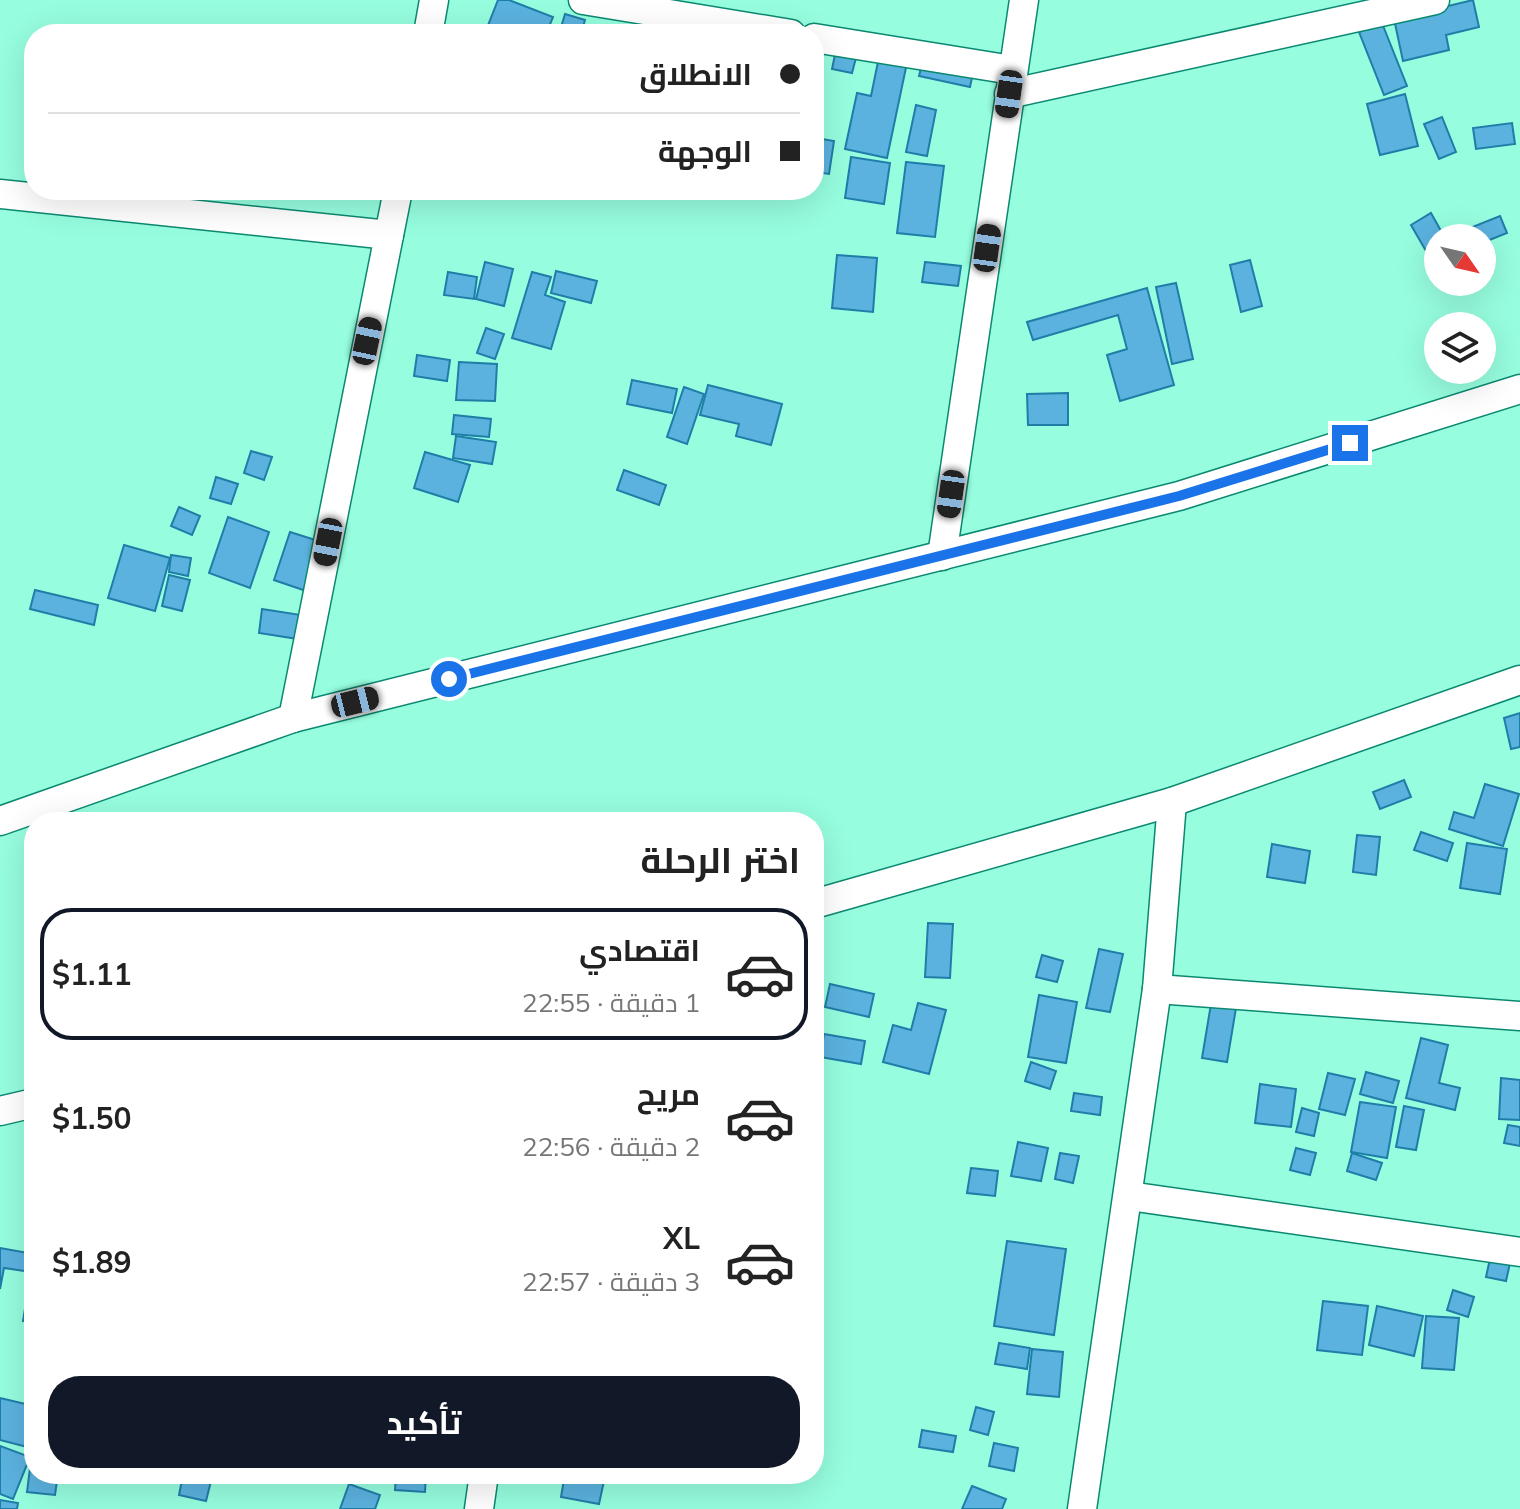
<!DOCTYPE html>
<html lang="ar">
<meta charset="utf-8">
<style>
:root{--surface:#fff;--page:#f2f2f2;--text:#222;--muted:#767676;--line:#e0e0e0;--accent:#111827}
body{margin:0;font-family:Mulish,Cairo,sans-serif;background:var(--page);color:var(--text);direction:rtl;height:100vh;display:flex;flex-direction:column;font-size:30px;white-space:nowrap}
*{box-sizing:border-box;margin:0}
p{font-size:26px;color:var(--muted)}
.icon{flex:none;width:44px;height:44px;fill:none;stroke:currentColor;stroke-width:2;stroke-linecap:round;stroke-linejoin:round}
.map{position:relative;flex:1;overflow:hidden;direction:ltr}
.side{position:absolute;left:24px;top:812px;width:800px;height:672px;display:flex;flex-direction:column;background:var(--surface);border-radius:32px;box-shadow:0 8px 32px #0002;direction:rtl}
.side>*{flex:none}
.hud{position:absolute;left:24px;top:24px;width:800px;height:176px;border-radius:32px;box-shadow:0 8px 32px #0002;direction:rtl;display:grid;align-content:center;height:176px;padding:0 24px;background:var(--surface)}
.needle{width:52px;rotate:124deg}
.controls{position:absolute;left:1424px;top:224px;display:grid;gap:16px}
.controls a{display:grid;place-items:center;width:72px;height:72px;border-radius:50%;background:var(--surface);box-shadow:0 8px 32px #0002;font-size:40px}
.end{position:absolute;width:36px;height:36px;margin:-18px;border:10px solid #1a73e8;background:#fff;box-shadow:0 0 0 4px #fff}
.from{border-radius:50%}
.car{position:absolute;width:24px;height:48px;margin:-24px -12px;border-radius:10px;box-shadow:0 0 6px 2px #0007;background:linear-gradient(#222 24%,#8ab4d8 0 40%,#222 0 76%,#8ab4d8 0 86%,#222 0)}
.hud b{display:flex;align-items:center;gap:28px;height:76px;font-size:30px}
.hud b+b{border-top:2px solid var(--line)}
.hud i{width:20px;height:20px;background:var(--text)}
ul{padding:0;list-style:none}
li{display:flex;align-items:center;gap:24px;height:132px;margin:0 16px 12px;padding:0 8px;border:4px solid transparent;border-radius:32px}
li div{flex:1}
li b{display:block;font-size:30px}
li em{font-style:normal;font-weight:700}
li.on{border-color:var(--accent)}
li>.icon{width:72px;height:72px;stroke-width:1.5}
h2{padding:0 24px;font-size:36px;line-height:96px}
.button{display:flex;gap:16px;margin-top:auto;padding:16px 24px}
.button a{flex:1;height:92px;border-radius:32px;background:var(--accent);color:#fff;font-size:32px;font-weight:700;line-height:92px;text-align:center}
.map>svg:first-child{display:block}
.building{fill:#5bb2df;stroke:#1f7ea8;stroke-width:2}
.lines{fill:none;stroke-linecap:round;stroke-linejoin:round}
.street-casing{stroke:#0b8970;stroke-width:31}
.street{stroke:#fff;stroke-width:28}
.route{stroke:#1a73e8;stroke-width:10}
</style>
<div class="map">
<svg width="1520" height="1509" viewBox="0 0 1520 1509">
<rect width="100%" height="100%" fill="#96fddf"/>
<!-- building -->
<g class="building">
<path d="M498,0H509L553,17L546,34H503L487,28Z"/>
<path d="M1473,0L1479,27L1446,35L1449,50L1403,61L1394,19Z"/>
<path d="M565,14L585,20L581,34H559Z"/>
<path d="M1382,23L1407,86L1384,95L1359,32Z"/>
<path d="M837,45L858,50L852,73L832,69Z"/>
<path d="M880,52L908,58L887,158L845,149L857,93L871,96Z"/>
<path d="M925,52L975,63L970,87L919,76Z"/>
<path d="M1405,94L1418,146L1380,155L1367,104Z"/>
<path d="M916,105L936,110L927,156L906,152Z"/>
<path d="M1442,117L1456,152L1439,159L1424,124Z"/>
<path d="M1512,123L1515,144L1476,149L1473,128Z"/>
<path d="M816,138L834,141L829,174L814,172Z"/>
<path d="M851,157L890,163L884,204L845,198Z"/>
<path d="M906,162L944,166L935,237L897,233Z"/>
<path d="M1431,213L1445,238H1438V261L1433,263L1411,225Z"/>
<path d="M1500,216L1507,233L1482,243V238H1469L1465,230Z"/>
<path d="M837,255L877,258L873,312L832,308Z"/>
<path d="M1250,260L1262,306L1241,312L1230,265Z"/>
<path d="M485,262L513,269L504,306L476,299Z"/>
<path d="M925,262L961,266L958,286L922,282Z"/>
<path d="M556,271L597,281L591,303L551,293Z"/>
<path d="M448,272L477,277L474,299L444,295Z"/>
<path d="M532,272L551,277L545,295L565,302L551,349L512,338Z"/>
<path d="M1176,283L1193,359L1172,364L1156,287Z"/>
<path d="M1147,288L1174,385L1120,401L1107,355L1127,349L1118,315L1033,340L1027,322Z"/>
<path d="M486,328L504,334L495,359L477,353Z"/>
<path d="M417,355L450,360L447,381L414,376Z"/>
<path d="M459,362L497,364L495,401L456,400Z"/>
<path d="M632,380L677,389L672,413L627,404Z"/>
<path d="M708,385L782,404L771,445L736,436L739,424L700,415Z"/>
<path d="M684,387L704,394L687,444L667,437Z"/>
<path d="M1068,393V425H1028L1027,394Z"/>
<path d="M454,415L491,419L489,437L452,434Z"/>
<path d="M456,436L496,442L492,464L453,458Z"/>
<path d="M251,451L272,457L264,480L244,473Z"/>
<path d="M425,452L470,465L458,502L414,488Z"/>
<path d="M624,470L666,485L659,505L617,490Z"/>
<path d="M216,477L238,484L231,504L210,498Z"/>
<path d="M179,507L200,516L192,535L171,526Z"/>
<path d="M228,517L269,532L250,588L209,573Z"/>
<path d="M290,532L341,548L315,594L274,580Z"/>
<path d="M124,545L170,558L155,611L108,598Z"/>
<path d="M171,555L191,558L188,576L169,572Z"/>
<path d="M169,575L190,580L182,611L162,606Z"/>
<path d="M35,590L98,605L94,625L30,609Z"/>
<path d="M262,609L301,615L298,639L259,633Z"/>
<path d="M1520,713V747L1511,749L1504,718Z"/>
<path d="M1404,780L1411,797L1380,809L1373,792Z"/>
<path d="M1485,784L1519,794L1503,846L1449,829L1454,812L1474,818Z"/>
<path d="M1421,832L1453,843L1447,861L1414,850Z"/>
<path d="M1357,835L1380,837L1376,875L1353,872Z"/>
<path d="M1467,843L1507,849L1500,894L1460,888Z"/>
<path d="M1272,844L1310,851L1305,883L1267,877Z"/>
<path d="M928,923L953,924L950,978L925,977Z"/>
<path d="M1099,949L1123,954L1110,1012L1086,1008Z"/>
<path d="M1042,955L1063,961L1057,982L1036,977Z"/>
<path d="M830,984L874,994L869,1017L825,1007Z"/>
<path d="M1039,995L1077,1002L1066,1063L1028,1057Z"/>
<path d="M918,1003L946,1010L929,1074L883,1062L893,1025L911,1030Z"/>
<path d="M1211,1004L1236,1008L1227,1062L1202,1058Z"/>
<path d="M824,1034L865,1041L861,1064L820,1057Z"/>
<path d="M1421,1038L1448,1045L1439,1083L1460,1088L1455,1110L1406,1098Z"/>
<path d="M1031,1062L1056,1071L1050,1089L1025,1081Z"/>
<path d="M1366,1072L1399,1081L1393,1103L1360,1094Z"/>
<path d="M1328,1073L1355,1079L1345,1115L1319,1109Z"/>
<path d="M1501,1078L1520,1080V1120L1499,1119Z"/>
<path d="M1260,1084L1296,1089L1291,1127L1255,1123Z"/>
<path d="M1074,1093L1102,1097L1100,1115L1071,1111Z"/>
<path d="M1360,1102L1396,1107L1387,1158L1351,1152Z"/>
<path d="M1404,1106L1424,1110L1416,1150L1396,1147Z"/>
<path d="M1302,1108L1319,1113L1314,1136L1296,1132Z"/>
<path d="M1508,1125L1520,1127V1146L1504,1143Z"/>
<path d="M1018,1142L1048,1148L1041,1181L1011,1176Z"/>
<path d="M1296,1148L1316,1153L1310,1175L1290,1170Z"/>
<path d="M1060,1153L1079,1156L1073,1183L1055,1179Z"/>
<path d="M1352,1153L1382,1163L1376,1180L1347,1171Z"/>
<path d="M971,1168L998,1171L995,1196L967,1193Z"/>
<path d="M1007,1241L1066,1249L1054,1335L994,1326Z"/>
<path d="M1493,1245L1513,1250L1506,1281L1486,1277Z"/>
<path d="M0,1248L34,1254V1323L23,1321L31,1272L4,1268L0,1289Z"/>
<path d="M1453,1290L1474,1297L1468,1317L1447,1310Z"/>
<path d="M1323,1301L1368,1306L1362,1355L1317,1350Z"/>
<path d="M1377,1306L1423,1316L1414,1356L1369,1345Z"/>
<path d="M1426,1316L1459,1318L1454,1370L1422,1368Z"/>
<path d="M999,1343L1030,1348L1027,1369L995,1364Z"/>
<path d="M1032,1349L1063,1352L1059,1397L1027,1394Z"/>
<path d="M0,1398L34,1406L31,1448L0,1440Z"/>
<path d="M976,1407L994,1412L988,1435L970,1430Z"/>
<path d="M922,1430L956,1436L953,1452L919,1447Z"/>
<path d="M994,1443L1018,1448L1014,1471L989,1466Z"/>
<path d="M0,1446L30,1457L13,1499L0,1494Z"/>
<path d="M32,1452H34V1474H58L55,1495L27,1492Z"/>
<path d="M396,1474H426L425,1492L395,1490Z"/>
<path d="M565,1474L604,1481L599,1504L561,1497Z"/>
<path d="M183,1475L211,1481L206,1501L179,1495Z"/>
<path d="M349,1484L380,1495L375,1509H340Z"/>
<path d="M972,1486L1006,1499L1002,1509H962Z"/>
<path d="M0,1500L18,1503L17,1509H0Z"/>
</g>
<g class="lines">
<!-- street casing -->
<g class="street-casing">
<g id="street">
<path d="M583,0L791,34"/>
<path d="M428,34L434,0"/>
<path d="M814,38L1012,70"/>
<path d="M1009,94L1435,0"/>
<path d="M0,194L389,235"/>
<path d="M942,556L1024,0"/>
<path d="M293,718L398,190"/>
<path d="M0,821L293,718L1179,496L1520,389"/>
<path d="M814,904L1172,802L1520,680"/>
<path d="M1157,989L1520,1016"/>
<path d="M0,1111L34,1103"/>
<path d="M1129,1196L1520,1252"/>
<path d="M479,1509L484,1474"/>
<path d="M1082,1509L1157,989L1172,802"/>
</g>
</g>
<!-- street -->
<use href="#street" class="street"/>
</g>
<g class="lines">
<!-- route -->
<path class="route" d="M449,679L1179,496L1350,443"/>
</g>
</svg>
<div class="controls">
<a><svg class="needle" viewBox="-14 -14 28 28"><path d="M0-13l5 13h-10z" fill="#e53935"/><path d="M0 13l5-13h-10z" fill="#767676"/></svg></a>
<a><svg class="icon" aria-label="layers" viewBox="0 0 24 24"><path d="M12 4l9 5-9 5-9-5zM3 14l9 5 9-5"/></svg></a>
</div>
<i class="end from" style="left:449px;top:679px"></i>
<i class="end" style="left:1350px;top:443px"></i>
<i class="car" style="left:1009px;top:94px;rotate:188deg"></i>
<i class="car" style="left:987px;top:248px;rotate:8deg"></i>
<i class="car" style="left:367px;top:341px;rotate:12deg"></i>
<i class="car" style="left:951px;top:494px;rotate:188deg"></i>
<i class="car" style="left:328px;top:542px;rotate:191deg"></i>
<i class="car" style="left:355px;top:702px;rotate:76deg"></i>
<div class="hud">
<b><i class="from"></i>الانطلاق</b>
<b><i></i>الوجهة</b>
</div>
<section class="side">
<h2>اختر الرحلة</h2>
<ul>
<li class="on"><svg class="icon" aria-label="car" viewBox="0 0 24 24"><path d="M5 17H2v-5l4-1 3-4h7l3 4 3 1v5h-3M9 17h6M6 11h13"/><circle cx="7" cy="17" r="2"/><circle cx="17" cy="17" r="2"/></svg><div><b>اقتصادي</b><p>1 دقيقة · 22:55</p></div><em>$1.11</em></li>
<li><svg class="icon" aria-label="car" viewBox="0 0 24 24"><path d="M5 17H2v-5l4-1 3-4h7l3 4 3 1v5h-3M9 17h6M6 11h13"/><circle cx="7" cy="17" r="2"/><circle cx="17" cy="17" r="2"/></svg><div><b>مريح</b><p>2 دقيقة · 22:56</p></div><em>$1.50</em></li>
<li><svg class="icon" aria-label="car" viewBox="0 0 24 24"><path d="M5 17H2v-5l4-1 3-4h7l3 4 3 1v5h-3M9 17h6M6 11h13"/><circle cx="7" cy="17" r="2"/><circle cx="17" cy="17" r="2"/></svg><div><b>XL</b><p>3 دقيقة · 22:57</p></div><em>$1.89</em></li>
</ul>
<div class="button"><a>تأكيد</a></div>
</section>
</div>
